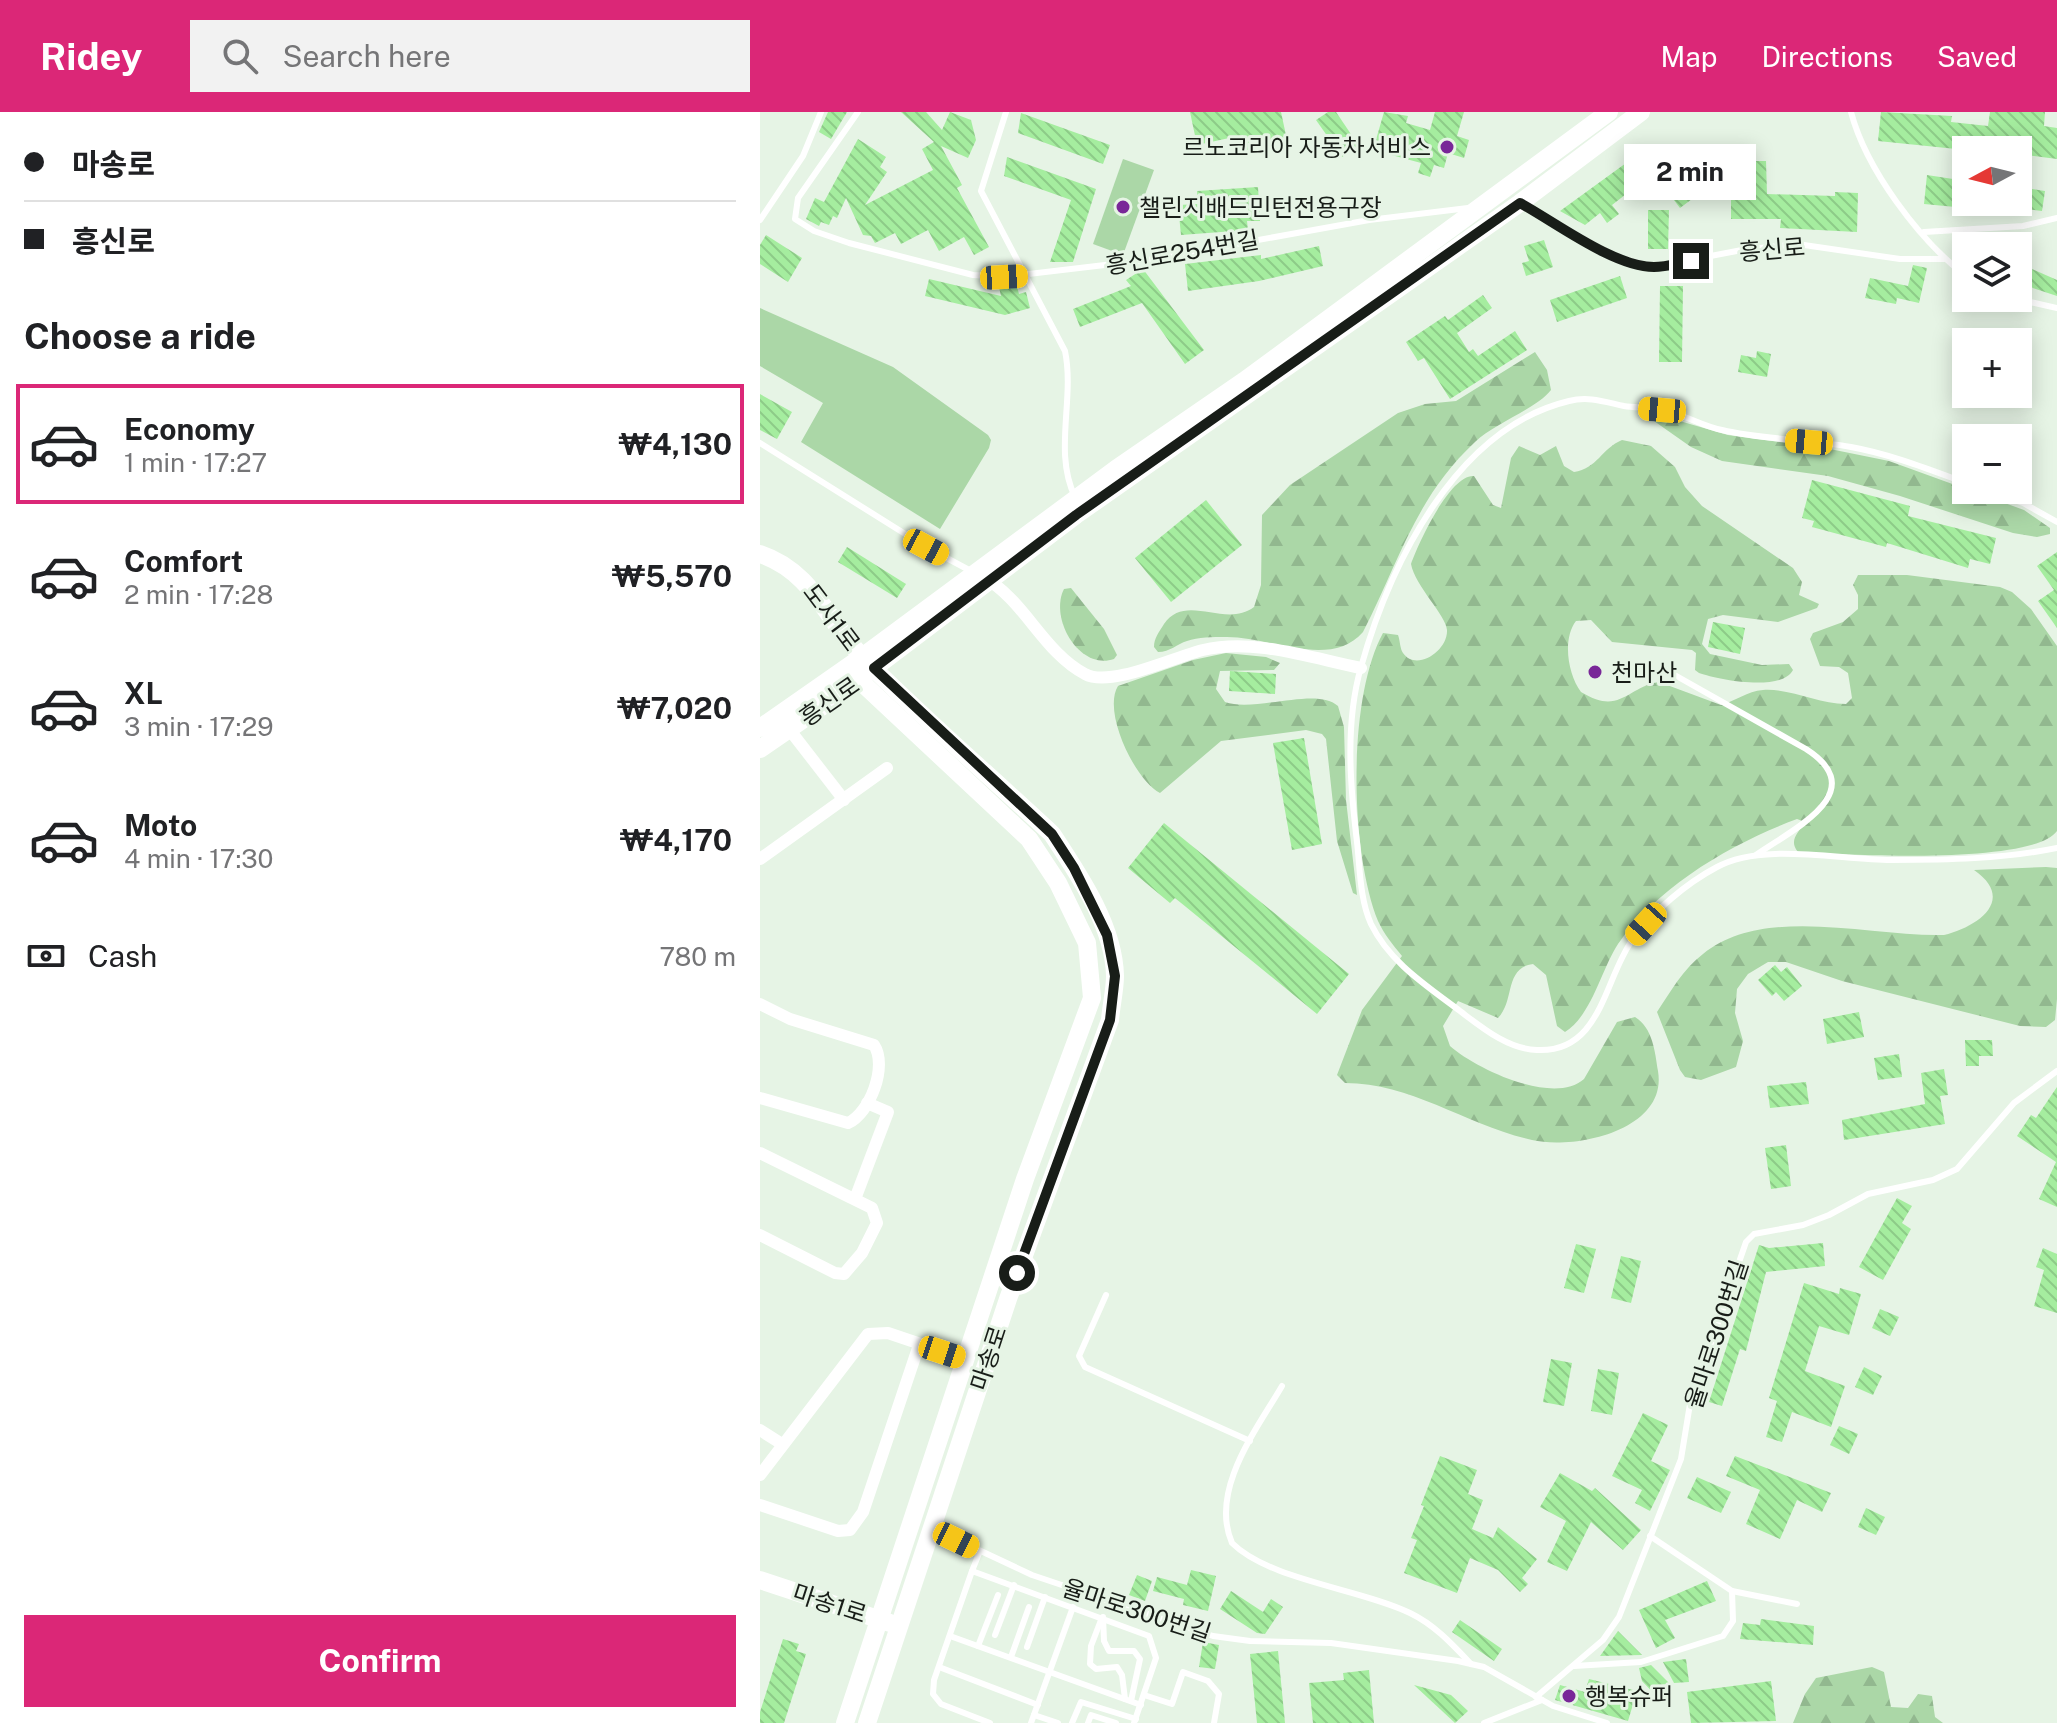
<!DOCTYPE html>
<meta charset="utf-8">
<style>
:root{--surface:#fff;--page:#f2f2f2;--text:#202124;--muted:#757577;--line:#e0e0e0;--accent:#db2777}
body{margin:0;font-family:"Public Sans","Noto Sans KR",sans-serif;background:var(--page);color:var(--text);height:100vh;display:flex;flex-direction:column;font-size:30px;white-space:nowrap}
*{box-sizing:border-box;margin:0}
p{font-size:26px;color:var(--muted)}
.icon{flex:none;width:44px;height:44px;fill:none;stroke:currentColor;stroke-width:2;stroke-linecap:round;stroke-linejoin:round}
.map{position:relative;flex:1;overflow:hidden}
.panel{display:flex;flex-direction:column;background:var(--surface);width:760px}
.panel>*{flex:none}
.hud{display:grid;align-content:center;height:176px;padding:0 24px;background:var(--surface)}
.needle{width:52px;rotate:263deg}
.controls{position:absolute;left:1192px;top:24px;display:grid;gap:16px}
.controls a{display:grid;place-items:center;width:80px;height:80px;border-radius:0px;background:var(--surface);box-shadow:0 4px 20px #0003;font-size:40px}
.end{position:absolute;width:36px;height:36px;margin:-18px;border:10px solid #181d18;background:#fff;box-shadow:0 0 0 4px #fff}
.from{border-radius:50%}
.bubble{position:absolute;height:56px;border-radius:0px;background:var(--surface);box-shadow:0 4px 20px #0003;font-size:26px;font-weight:700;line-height:56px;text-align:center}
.car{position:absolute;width:24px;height:48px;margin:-24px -12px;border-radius:10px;box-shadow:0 0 6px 2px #0007;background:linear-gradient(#f5c518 24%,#345 0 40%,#f5c518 0 76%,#345 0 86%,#f5c518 0)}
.hud b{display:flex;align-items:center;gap:28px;height:76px;font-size:30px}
.hud b+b{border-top:2px solid var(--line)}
.hud i{width:20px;height:20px;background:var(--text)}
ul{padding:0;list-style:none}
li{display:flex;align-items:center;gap:24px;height:120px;margin:0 16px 12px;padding:0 8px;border:4px solid transparent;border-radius:0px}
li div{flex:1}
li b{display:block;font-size:30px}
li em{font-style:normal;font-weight:700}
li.active{border-color:var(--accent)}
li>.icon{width:72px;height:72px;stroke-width:1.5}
h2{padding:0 24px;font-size:36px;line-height:96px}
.pay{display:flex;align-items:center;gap:20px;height:88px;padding:0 24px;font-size:30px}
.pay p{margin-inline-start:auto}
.cta{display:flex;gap:16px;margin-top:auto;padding:16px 24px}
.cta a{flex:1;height:92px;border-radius:0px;background:var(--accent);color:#fff;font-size:32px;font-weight:700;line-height:92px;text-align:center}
header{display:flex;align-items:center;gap:48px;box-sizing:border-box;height:112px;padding:0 40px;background:var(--accent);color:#fff}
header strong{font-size:38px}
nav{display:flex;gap:44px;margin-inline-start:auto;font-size:28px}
.search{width:560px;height:72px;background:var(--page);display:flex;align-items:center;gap:20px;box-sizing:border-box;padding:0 28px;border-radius:0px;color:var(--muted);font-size:30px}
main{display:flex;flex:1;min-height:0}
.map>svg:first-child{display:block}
.grass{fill:#abd7a7}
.forest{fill:url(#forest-firs)}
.building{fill:url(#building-back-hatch)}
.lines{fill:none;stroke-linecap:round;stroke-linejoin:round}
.lane{stroke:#fff;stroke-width:6}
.street{stroke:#fff;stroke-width:12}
.secondary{stroke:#fff;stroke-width:18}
.route{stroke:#181d18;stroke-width:10}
.poi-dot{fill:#792798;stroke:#e6f4e5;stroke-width:3}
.labels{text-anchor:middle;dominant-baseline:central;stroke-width:6;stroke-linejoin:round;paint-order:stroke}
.poi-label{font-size:24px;fill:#181d18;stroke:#e6f4e5;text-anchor:start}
.street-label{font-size:24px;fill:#181d18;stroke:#e6f4e5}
</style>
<header>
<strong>Ridey</strong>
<div class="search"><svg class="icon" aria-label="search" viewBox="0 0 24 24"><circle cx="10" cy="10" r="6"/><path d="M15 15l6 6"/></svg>Search here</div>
<nav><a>Map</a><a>Directions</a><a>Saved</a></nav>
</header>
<main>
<section class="panel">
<div class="hud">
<b><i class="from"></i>마송로</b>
<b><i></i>흥신로</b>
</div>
<h2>Choose a ride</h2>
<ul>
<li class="active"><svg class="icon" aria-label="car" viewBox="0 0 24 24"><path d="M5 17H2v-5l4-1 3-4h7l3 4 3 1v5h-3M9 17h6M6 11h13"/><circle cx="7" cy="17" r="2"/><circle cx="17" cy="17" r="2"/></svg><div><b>Economy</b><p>1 min · 17:27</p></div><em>₩4,130</em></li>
<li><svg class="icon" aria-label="car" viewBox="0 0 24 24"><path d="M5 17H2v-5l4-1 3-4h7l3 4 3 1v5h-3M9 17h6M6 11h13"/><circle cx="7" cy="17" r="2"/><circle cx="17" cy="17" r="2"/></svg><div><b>Comfort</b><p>2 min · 17:28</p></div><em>₩5,570</em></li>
<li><svg class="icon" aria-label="car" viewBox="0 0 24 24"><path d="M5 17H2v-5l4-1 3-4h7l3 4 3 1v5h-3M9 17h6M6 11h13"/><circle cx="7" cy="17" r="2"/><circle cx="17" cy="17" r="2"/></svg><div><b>XL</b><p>3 min · 17:29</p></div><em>₩7,020</em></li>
<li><svg class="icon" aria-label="car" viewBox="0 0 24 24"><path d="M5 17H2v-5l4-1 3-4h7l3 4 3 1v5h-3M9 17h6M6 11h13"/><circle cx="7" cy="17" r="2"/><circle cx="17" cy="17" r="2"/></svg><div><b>Moto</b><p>4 min · 17:30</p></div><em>₩4,170</em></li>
</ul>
<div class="pay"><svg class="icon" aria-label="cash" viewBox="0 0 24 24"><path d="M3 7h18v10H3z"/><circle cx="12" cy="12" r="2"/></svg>Cash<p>780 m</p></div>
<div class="cta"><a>Confirm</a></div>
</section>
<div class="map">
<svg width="1297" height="1611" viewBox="0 0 1297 1611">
<defs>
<pattern id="forest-firs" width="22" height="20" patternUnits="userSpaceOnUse" patternTransform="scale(2)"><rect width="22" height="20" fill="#abd7a7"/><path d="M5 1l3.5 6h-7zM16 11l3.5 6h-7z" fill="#92b88f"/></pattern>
<pattern id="building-back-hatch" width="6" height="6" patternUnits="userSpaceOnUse" patternTransform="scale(2)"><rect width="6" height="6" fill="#a5ed9f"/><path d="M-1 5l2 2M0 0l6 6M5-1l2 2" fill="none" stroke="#8dcb88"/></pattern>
</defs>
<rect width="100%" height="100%" fill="#e6f4e5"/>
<!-- grass -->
<g class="grass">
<path d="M363,47L394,58L363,143L333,132Z"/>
<path d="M0,196L133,255L228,323L231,328L229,336L180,417L41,330L63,291L0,254Z"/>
</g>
<!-- forest -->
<g class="forest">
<path d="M775,240L787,258L791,278C776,297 735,311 715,330C655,386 639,450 603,520C570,558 509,524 465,525C453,525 438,525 427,529C417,532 410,540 398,540L394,535C394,526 399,520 404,512C426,480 465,517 494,495L501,473L502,403L530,373L638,301L665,292L696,289Z"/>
<path d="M892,301L968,323L1065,336L1129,349L1264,398L1290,416V422L1277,425L1253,421L1140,384L1068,364L962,349L931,335L894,309Z"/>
<path d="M862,328L891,334L915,355L925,375L942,394L1033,456L1042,470L1039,483L1059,492L1057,496L1018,510L963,503L948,507L942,532L950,542L1002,553L1029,552L1033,558C1022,580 959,568 939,561L935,558L936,541L932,538L852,530L831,508L816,509C802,527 808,563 821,580C860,604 867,575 899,570L961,593C976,589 987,579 1003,578C1030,576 1058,592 1086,592L1092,586L1088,561L1079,555L1060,554L1050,527L1053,521L1083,510L1098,497V483L1093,473L1098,463H1147L1240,475L1252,480L1271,497L1297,534V719C1273,753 1083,743 1038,740C1028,728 1039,720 1045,710L1037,707C972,731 898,774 858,832C841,858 832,903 805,920L797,914L786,863L773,852C744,856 755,889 738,906L698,889L683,914L690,934C716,957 794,994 824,967L857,910L875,905C893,916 895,940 898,959C908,1018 815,1038 772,1028C708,1014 652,971 585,971L577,963L602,898L642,844C633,833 624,822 618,809C590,740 587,587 623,521L638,523C640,528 640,537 643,541C656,560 688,539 687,518C686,503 655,474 651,452C658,432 690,362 714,364L733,393L741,396L751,346L759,334L780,343L796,334L804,354L814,360C837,357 842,336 862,328Z"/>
<path d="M311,476L344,517L357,543L354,547C319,559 289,506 304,477Z"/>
<path d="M466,541L506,545L520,551L514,558L460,559L456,577L465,590C495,601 557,574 578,594L584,615L586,688L597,783L593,781L577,729L566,627L562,622L546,618L461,629L400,681C375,668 342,600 358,574L433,548Z"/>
<path d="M1286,755L1297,756V887L1295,908L1286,915L1260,914L1082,869L1026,850H1008L988,862L977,877L975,901L983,929L976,955L941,968L925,965L920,958L897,900C911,879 923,857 943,842C1004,792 1111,825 1184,823C1217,815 1257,788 1214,758Z"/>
<path d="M1112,1555L1124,1560L1131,1595L1148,1596L1158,1582L1172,1584L1175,1605L1183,1611H1033L1045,1582L1056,1566Z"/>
</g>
<!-- building -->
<g class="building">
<path d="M68,0H87L71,27L59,20Z"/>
<path d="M141,0H166L182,18L190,0L211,8L216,28L208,46L181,34L202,73L197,76L229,135L214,143L204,125L179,139L168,118L141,132L135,121L115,131L111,124L103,123L86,86L77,106L73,104L69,113L61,110L59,114L46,107L55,86L64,90L98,27L126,45L120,55L127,60L105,93L173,58L162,37L174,30Z"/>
<path d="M430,0H521L527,28L487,38L483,23L437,33Z"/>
<path d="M568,0H576L599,34L582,45L556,8Z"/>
<path d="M624,0L648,4L646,11L670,18L675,0H704L697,24L709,28L704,46L688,41L684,56L674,53L670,65L658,61L661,51L613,38Z"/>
<path d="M1121,0L1192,4L1191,10L1228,14L1230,0H1285L1284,14L1297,16V47L1258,42V38H1206L1118,29Z"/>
<path d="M261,1L350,33L343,52L258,21Z"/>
<path d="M884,38L899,58L922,42L934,59L939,56L952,72L920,96L901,71L873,64L870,79L852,93L859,102L847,111L840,101L825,113L800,99Z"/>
<path d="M247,45L336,77L313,150H290L311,88L244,64Z"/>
<path d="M971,49H1006L1007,82L1075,84V80L1098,81L1097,120L1020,116L1021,107H971Z"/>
<path d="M1167,63L1206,69V96L1164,92Z"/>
<path d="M498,75L500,109H487L488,118L421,123L418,93L438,92L437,79Z"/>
<path d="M1258,75L1285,79L1282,99L1258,96Z"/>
<path d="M888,98H909L908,137H888Z"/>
<path d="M6,123L42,146L28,170L0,152V133Z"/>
<path d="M784,128L793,155L766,164L762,151L769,149L764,134Z"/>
<path d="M559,134L563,154L499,169L428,179L425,152L501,143V147Z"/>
<path d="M1258,151L1297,168V184L1267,174L1265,183L1258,181Z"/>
<path d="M1153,153L1167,156L1159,191L1137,186L1136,192L1105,186L1110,166L1148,174Z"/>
<path d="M383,157L444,238L425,252L382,191L320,215L313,197L371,174L366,168Z"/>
<path d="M860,164L867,186L797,210L790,188Z"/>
<path d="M169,167L241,184L239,175L256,171L259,182L266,180L270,196L245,203L165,184Z"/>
<path d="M900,174H923L922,250H899Z"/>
<path d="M723,183L732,196L697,221L709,240L713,237L718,244L755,219L767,238L690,287L664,246L658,249L646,230L685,204L688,208Z"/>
<path d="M997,239L1011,242L1007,265L978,260L981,243L996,246Z"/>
<path d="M0,282L32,300L17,327L0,318Z"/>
<path d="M1052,368L1150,394L1148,404L1236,426L1230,452L1210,447L1208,456L1127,431L1126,435L1052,415L1054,409L1042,406Z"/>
<path d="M446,388L482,433L411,490L375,446Z"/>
<path d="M87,435L146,472L137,486L78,450Z"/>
<path d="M1297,440V516L1278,489L1294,478L1277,454Z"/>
<path d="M953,510L985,516L980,542L948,535Z"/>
<path d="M470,559L516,562L515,582L469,579Z"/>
<path d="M544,626L562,732L532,738L513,631Z"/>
<path d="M404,711L589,862L557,902L415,786L410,791L368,756Z"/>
<path d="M1015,853L1021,860L1027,855L1042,874L1024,889L1016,880L1012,884L998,868Z"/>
<path d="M1099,900L1104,925L1067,932L1063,907Z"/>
<path d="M1205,928H1232L1233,944H1219V954H1206Z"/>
<path d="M1139,942L1142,965L1118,968L1114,946Z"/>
<path d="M1184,957L1188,983L1180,984L1185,1012L1084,1028L1082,1008L1165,992L1161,961Z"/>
<path d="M1046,970L1049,992L1010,996L1007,974Z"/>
<path d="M1297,975V1095L1279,1087L1296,1050L1257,1024L1271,1003L1276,1006Z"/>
<path d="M1026,1033L1031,1074L1011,1077L1005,1036Z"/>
<path d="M1137,1086L1152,1094L1142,1111L1151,1117L1123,1168L1099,1155Z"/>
<path d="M1063,1131L1065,1154L1006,1160L986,1239L980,1237L962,1294L949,1290L999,1133L1009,1136Z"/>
<path d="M816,1132L836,1137L824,1181L804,1176Z"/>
<path d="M1283,1136L1297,1142V1201L1274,1194L1284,1158L1276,1155Z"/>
<path d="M861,1144L881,1149L871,1191L851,1186Z"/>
<path d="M1044,1171L1079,1182L1080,1176L1101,1182L1089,1223L1059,1214L1045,1259L1085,1274L1071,1315L1032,1300L1022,1330L1006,1325L1017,1289L1009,1286Z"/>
<path d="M1120,1197L1139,1205L1130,1224L1112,1216Z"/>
<path d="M791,1247L812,1251L804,1294L783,1290Z"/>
<path d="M1104,1255L1122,1264L1113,1283L1095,1275Z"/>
<path d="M838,1257L859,1261L852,1303L831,1299Z"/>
<path d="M883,1301L908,1313L891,1349L910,1358L890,1399L875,1391L882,1378L852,1364Z"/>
<path d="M1079,1314L1098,1322L1089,1342L1070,1333Z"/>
<path d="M680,1344L717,1358L708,1382L723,1388L712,1417L733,1426L738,1415L777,1447L762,1466L768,1472L760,1480L738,1458L710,1446L697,1481L644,1461L657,1428L651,1426L664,1394L661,1393Z"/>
<path d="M975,1344L1071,1381L1062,1400L1037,1388L1020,1427L986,1412L1000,1378L966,1364Z"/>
<path d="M800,1361L832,1379L835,1376L881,1418L863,1438L831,1410L807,1459L787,1450L806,1409L780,1395Z"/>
<path d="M937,1365L971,1380L961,1401L927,1386Z"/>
<path d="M1106,1396L1125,1405L1116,1423L1098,1415Z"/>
<path d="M431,1458L456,1464L448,1499L423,1493L424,1487L393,1479L397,1465L427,1473Z"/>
<path d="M377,1463L392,1469L385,1489L369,1483Z"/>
<path d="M947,1469L956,1489L905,1508L915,1526L896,1536L879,1498Z"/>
<path d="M471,1479L503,1500L511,1487L523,1495L505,1522L497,1521L460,1497Z"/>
<path d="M1001,1507L1054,1514L1053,1533L980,1527L983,1511L1000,1513Z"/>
<path d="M700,1508L742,1537L734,1549L692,1520Z"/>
<path d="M858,1519L882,1543L840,1544Z"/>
<path d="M23,1527L39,1532L36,1539L46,1542L24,1611H0V1600Z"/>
<path d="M443,1530L459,1533L455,1557L439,1555Z"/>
<path d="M518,1539L525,1611H497L490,1542Z"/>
<path d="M926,1547L929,1570L914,1571L903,1550Z"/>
<path d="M891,1553L910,1572L897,1573L900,1588L882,1569L879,1556Z"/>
<path d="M609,1558L614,1611H553L549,1571L584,1568L583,1561Z"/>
<path d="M829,1567L877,1579L868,1609L795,1588L800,1573L825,1580Z"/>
<path d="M1011,1569L1016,1609L931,1611L927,1580Z"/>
<path d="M654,1573L691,1583L708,1599L695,1611Z"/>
</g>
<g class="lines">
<!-- lane -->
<g class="lane">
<path d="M98,0L38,86L35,107L54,119L89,131L213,163L244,165L387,148L609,108L708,96"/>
<path d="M246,0L221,79L305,239C315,287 293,340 315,385"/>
<path d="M1091,0C1106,57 1159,128 1206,164"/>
<path d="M763,92L855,145L893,155L982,138L1037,132L1140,147H1184"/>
<path d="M0,108L43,44L61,0"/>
<path d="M1164,120L1263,114L1297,106"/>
<path d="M1252,186L1297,196"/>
<path d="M0,331L166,435L211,459"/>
<path d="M1206,371C1168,357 1130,342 1091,335C1048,327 1004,328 962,318C941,314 922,301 901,298C888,295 876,296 864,294C845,290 829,284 809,289C696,316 630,452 601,555C585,611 590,673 597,730C600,757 600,788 611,812C629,849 664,872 696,896C719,913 746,937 777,938C842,941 844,866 873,827C894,799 925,772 957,755C1002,730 1079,748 1131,748C1186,748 1243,747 1297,736"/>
<path d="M1226,378L1263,391L1297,410"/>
<path d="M904,557L1046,637C1113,680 1033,717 996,743"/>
<path d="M346,1183L319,1244L325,1255L490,1329"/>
<path d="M522,1274C497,1317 449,1378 472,1431C509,1468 601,1477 650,1501C675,1513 693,1533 711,1552"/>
<path d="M174,1417L272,1463L453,1524L490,1529L571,1531L698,1549L724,1555L793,1594L847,1611"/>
<path d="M212,1459L220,1439"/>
<path d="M972,1479L1037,1492"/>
<path d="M343,1505L344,1529L349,1539H374L380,1547L371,1589"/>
<path d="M341,1508L331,1534L330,1552L336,1557L357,1555L362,1563L365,1587"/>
<path d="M235,1523L254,1473"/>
<path d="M190,1524L381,1593"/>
<path d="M218,1534L238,1483"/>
<path d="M267,1535L285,1485"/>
<path d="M251,1545L269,1495"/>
<path d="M814,1554L881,1550L963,1524L973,1509L972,1479L890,1424"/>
<path d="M179,1555L278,1593"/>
<path d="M384,1583L412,1592L423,1560L448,1569L459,1582L454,1611"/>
<path d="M776,1585L843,1528L859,1505L921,1347L930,1292L986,1130L994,1122L1043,1113L1069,1103L1108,1082L1173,1068L1197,1057L1254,991L1297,959"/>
<path d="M274,1603L298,1611"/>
<path d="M230,1611L181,1592L173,1582L174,1568L212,1459L389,1524L396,1546L374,1611"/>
<path d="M271,1611L313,1495"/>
<path d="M312,1611L321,1590L376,1607"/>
<path d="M328,1611L331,1603L356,1611"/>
<path d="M724,1611L782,1588"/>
</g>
<!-- street -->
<g class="street">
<path d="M223,465C264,487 283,540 325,562C350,576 414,545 443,538C494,526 551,546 601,556"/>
<path d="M29,617L84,688"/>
<path d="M0,747L127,656"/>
<path d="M0,892L30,907L114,933C128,954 110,1001 88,1011L0,986"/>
<path d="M0,1041L112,1096L117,1111L102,1141L84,1162L75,1161L0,1123"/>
<path d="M95,1087L128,1000L107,991"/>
<path d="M0,1318L22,1332"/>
<path d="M0,1363L108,1222L128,1221L205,1247"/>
<path d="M0,1393L78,1419L90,1418L103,1400L159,1233"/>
</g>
<!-- secondary -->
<g class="secondary">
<path d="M0,442C54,460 67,510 105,548C165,608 230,664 292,722C319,763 354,814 355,864C355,878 351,894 350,908L248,1187L107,1611"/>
<path d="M0,616L102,545L356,357L484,269L849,0"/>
<path d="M0,637L77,584L316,403L760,91L881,0"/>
<path d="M0,1468L130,1511"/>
<path d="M85,1611L265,1067L332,886L327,831L298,771L269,727L99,568L102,545"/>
</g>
</g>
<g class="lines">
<!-- route -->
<path class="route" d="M257,1161L350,908L355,864L347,823L314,756L292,722L114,556L316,403L760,91C795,110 854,155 894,155C906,155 919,151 931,149"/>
</g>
<!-- markers -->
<g class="poi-dot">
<circle cx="687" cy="35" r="8"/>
<circle cx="363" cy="95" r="8"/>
<circle cx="835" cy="560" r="8"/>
<circle cx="809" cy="1584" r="8"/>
</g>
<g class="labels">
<!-- poi labels -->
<g class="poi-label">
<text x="671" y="35" text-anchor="end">르노코리아 자동차서비스</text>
<text x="379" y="95">챌린지배드민턴전용구장</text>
<text x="851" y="560">천마산</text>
<text x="825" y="1584">행복슈퍼</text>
</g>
<!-- street labels -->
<g class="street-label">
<text transform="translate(1012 137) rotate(-5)">흥신로</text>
<text transform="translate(422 140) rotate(-10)">흥신로254번길</text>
<text transform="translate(72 505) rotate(53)">도사1로</text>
<text transform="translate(69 589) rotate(-35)">흥신로</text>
<text transform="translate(956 1222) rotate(-72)">율마로300번길</text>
<text transform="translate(228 1246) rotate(-72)">마송로</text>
<text transform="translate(70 1491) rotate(18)">마송1로</text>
<text transform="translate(377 1498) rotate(18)">율마로300번길</text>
</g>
</g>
</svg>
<div class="controls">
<a><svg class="needle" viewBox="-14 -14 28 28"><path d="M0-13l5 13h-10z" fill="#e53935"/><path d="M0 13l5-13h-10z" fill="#757577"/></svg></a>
<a><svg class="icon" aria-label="layers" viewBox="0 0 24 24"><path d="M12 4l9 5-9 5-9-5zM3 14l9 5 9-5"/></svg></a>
<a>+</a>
<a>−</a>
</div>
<i class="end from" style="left:257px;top:1161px"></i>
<i class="end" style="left:931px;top:149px"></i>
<div class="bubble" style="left:864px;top:32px;width:132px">2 min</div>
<i class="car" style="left:244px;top:165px;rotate:87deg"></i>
<i class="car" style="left:902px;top:298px;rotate:275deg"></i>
<i class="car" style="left:1049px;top:330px;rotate:275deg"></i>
<i class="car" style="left:166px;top:435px;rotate:118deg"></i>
<i class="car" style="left:886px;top:812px;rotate:222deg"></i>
<i class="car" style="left:182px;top:1240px;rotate:108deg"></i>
<i class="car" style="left:196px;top:1428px;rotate:116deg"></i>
</div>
</main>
